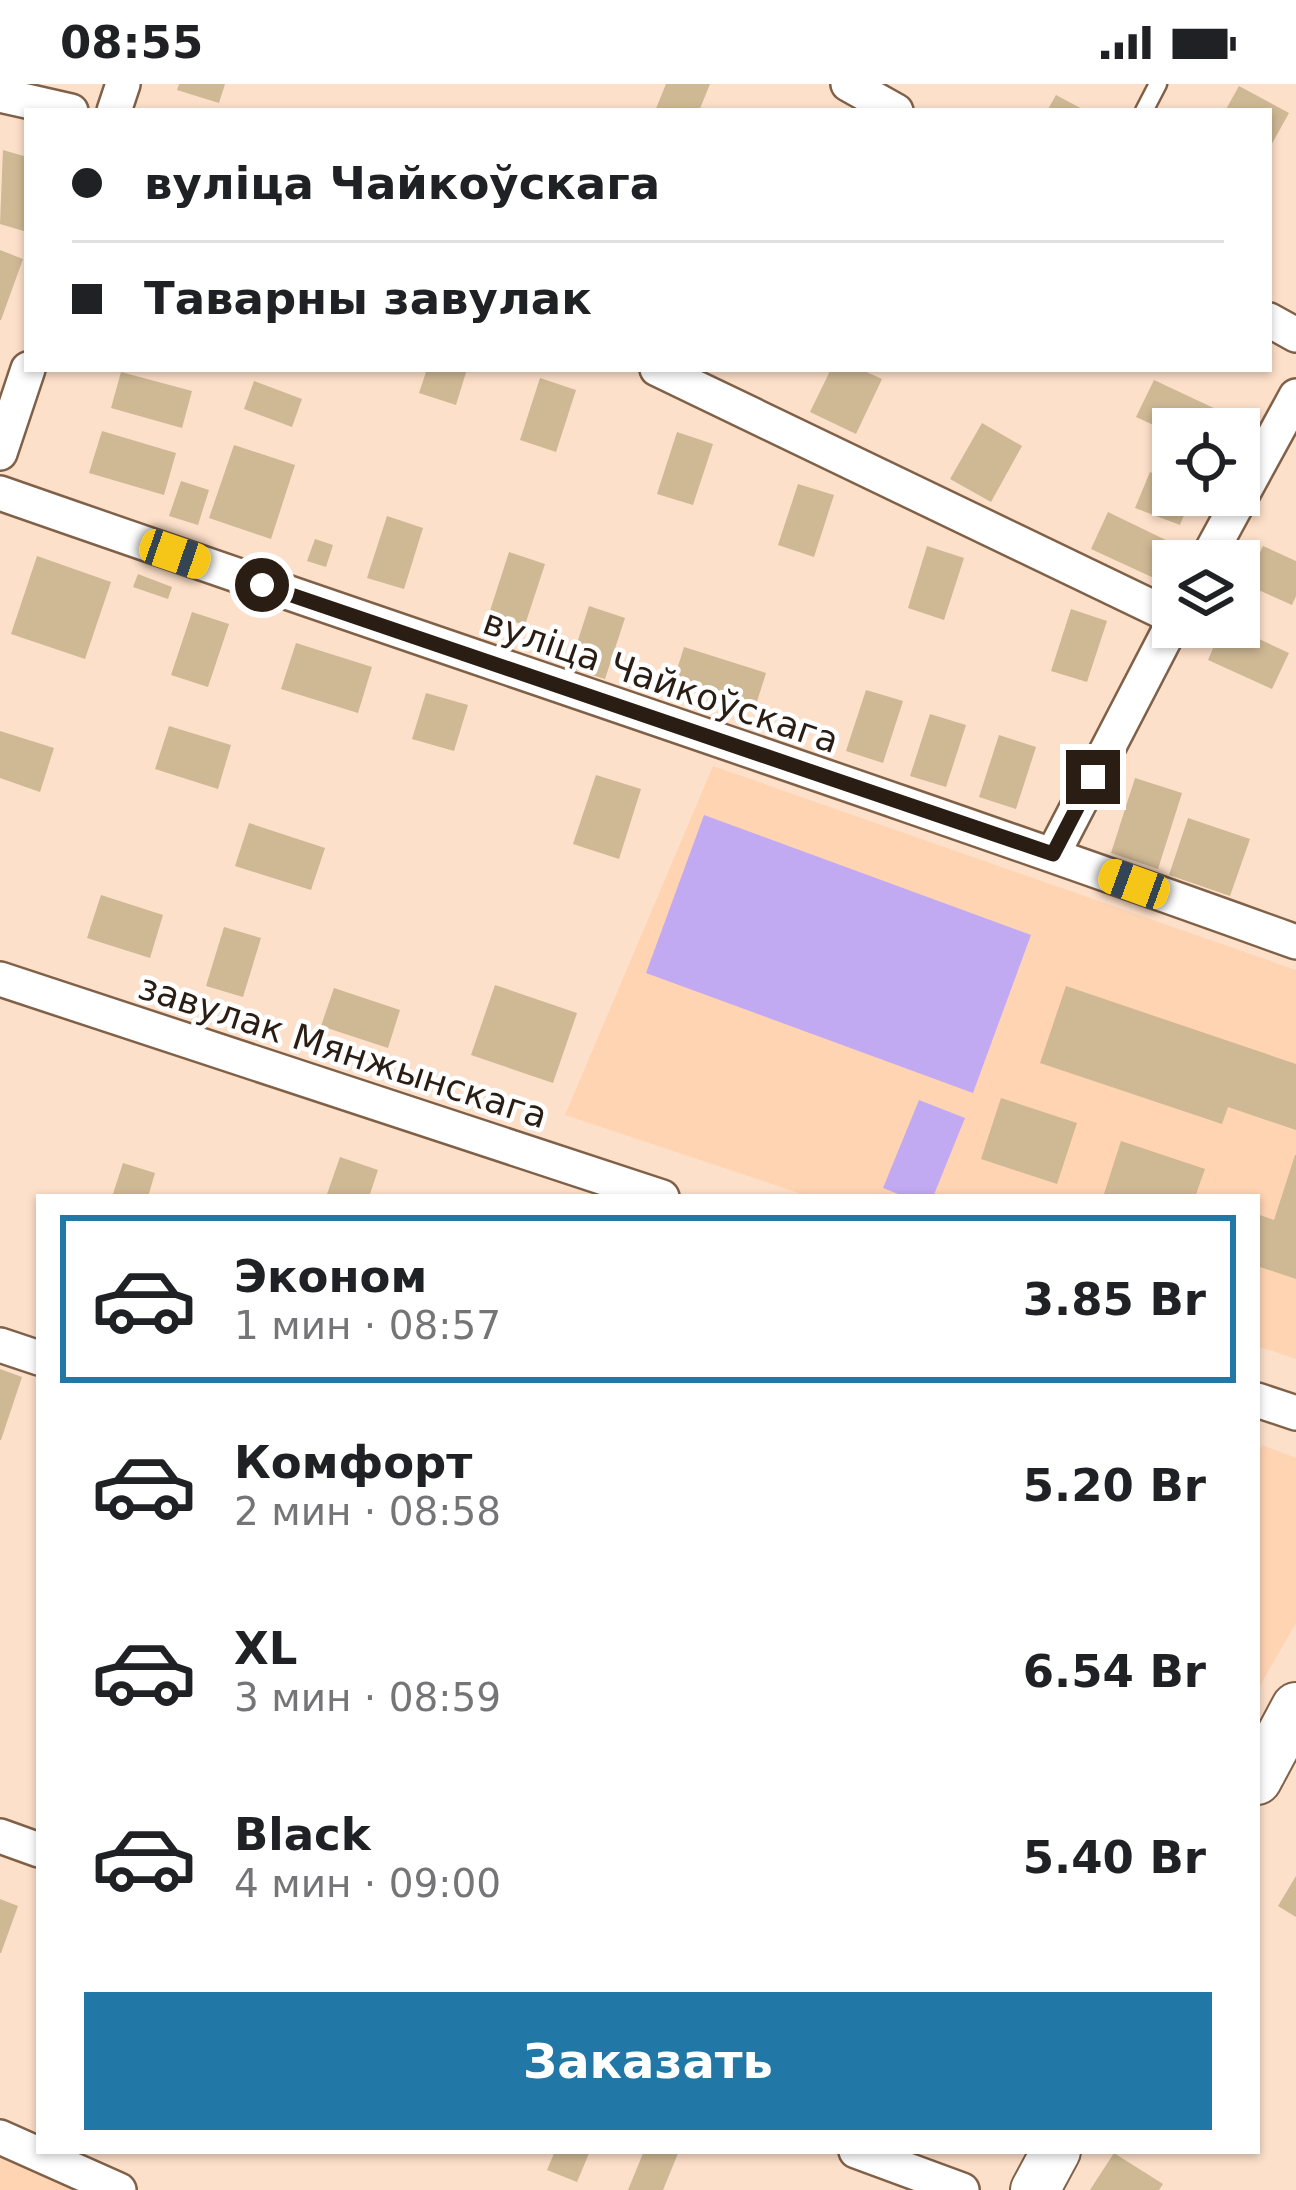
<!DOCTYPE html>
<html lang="ru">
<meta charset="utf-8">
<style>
:root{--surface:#fff;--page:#f6f6f6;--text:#202124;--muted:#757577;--line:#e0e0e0;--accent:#2177a6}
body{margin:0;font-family:"DejaVu Sans",sans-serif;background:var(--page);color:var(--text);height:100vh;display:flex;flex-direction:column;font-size:45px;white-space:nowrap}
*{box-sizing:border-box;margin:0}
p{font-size:39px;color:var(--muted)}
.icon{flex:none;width:66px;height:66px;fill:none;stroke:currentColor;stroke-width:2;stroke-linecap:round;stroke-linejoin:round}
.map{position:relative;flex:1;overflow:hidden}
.panel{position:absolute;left:36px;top:1110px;width:1224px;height:960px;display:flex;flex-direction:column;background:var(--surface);border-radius:0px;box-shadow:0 3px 9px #0004}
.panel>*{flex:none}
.banner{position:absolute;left:24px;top:24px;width:1248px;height:264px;border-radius:0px;box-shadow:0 3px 9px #0004;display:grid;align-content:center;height:264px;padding:0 48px;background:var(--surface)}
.fabs{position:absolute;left:1152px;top:324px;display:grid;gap:24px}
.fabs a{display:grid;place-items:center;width:108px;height:108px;border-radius:0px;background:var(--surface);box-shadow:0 3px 9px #0004;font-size:60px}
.end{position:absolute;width:54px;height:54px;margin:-27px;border:15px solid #2a1d13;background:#fff;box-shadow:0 0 0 6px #fff}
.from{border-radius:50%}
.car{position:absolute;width:36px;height:72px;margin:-36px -18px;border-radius:15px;box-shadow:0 0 9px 3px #0007;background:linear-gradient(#f5c518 24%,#345 0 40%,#f5c518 0 76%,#345 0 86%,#f5c518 0)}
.banner b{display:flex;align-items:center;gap:42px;height:114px;font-size:45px}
.banner b+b{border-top:3px solid var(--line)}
.banner i{width:30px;height:30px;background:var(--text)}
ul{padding:21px 0 0;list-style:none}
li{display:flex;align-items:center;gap:36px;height:168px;margin:0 24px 18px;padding:0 24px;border:6px solid transparent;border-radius:0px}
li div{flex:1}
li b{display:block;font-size:45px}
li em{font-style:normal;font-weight:600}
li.selected{border-color:var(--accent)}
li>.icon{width:108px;height:108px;stroke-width:1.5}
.primary-button{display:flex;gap:24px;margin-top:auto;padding:24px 48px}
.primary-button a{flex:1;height:138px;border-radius:0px;background:var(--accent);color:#fff;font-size:48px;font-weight:600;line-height:138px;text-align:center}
.status{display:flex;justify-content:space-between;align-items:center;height:84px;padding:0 60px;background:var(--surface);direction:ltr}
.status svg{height:33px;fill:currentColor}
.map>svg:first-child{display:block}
.built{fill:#ffd4b3}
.green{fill:#c2aaf3}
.building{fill:#cfb894}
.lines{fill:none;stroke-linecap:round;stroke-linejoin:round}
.service-casing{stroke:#806148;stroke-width:21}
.minor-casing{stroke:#806148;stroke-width:38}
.secondary-casing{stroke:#806148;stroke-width:52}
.service{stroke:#fff;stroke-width:16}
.minor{stroke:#fff;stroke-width:33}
.secondary{stroke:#fff;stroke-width:48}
.route{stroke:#2a1d13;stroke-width:15}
.labels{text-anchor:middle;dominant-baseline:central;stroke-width:9;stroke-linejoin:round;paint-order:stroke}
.street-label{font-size:36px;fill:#2a1d13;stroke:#fff}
</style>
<div class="status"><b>08:55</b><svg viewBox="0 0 49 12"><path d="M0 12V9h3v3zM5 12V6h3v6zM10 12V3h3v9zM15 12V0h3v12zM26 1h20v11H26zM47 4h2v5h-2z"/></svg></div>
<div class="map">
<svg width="1296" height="2106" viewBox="0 0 1296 2106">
<rect width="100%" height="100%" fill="#fde0ca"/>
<!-- built -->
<g class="built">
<path d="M713,682L1296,886V1275L1257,1262V1113H811L565,1031Z"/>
<path d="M1262,1361L1296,1374V1539L1257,1607V1374Z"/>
<path d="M0,2069L80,2106H0Z"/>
</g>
<!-- green -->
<g class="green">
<path d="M704,731L1031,851L973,1009L646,889Z"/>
<path d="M919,1016L965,1034L933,1113H906L883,1104Z"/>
</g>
<!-- building -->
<g class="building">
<path d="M179,0H225L219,19L177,6Z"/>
<path d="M666,0H710L699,27H655Z"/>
<path d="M1239,2L1289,29L1269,65V27H1225Z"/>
<path d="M1056,11L1086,27H1047Z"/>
<path d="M3,66L27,73V148L0,140Z"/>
<path d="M0,166L23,175L1,236H0Z"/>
<path d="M427,285H467L456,321L419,309Z"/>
<path d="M831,285H860L882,295L856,350L810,328Z"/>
<path d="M121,288L192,307L182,344L111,324Z"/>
<path d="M540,294L576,306L556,368L520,356Z"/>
<path d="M1154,296L1218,326L1210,345H1173V350L1136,333Z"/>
<path d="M254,297L302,315L292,343L244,325Z"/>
<path d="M982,339L1022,362L991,418L950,395Z"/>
<path d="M102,347L176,369L164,411L89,389Z"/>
<path d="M677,348L713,360L693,421L657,410Z"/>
<path d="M234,361L295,381L271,455L209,434Z"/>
<path d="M1150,388L1173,398V411H1192L1180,441L1135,424Z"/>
<path d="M181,397L209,406L198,441L169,432Z"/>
<path d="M798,400L834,411L814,473L778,461Z"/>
<path d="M1108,428L1172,459L1156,495L1091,465Z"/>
<path d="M387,432L423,444L404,505L367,494Z"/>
<path d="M315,455L333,461L326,483L307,477Z"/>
<path d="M927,462L964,474L944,536L908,524Z"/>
<path d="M1263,462L1296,477V512L1292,521L1245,500Z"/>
<path d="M509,468L545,480L525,541L489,530Z"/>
<path d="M37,472L111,498L85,575L11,550Z"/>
<path d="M138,490L172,503L168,515L133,503Z"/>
<path d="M589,522L625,534L605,595L569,584Z"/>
<path d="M1071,525L1107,537L1087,598L1051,587Z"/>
<path d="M192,528L229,540L208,603L171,591Z"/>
<path d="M1222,543H1233L1289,569L1272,605L1208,576Z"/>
<path d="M296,559L372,583L358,629L281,605Z"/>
<path d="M684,563L766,589L754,627L672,602Z"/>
<path d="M866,606L903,617L883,679L846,667Z"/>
<path d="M426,609L468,621L454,667L412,655Z"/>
<path d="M930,630L966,641L946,703L910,692Z"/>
<path d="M169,642L231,661L218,705L155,685Z"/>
<path d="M0,647L54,664L40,708L0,694Z"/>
<path d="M999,651L1036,663L1016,725L979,713Z"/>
<path d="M596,691L641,705L619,775L573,760Z"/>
<path d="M1135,694L1182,709L1158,785L1111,769Z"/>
<path d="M1188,734L1250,755L1230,812L1169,791Z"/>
<path d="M249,739L325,764L311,806L235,782Z"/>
<path d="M101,811L163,831L150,874L87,854Z"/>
<path d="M224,843L261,854L243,913L206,902Z"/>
<path d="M495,901L577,929L553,999L471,971Z"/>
<path d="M1066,902L1296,980V1046L1228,1023L1222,1040L1040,979Z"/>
<path d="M334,904L400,926L388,964L321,942Z"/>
<path d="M1001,1014L1077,1039L1057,1100L981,1075Z"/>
<path d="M1121,1057L1205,1085L1195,1113H1103Z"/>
<path d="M1295,1071H1296V1195L1257,1182V1130L1274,1136Z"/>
<path d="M340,1073L378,1086L369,1113H326Z"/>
<path d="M123,1079L155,1089L148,1113H112Z"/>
<path d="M0,1285L22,1293L1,1356H0Z"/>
<path d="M1296,1792V1833L1278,1822Z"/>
<path d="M0,1815L18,1822L1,1869H0Z"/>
<path d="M555,2067H590L577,2098L547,2086Z"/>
<path d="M644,2067H679L663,2106H628Z"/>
<path d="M1114,2069L1163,2100L1159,2106H1090Z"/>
</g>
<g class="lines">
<!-- service casing -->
<g class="service-casing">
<path id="service" d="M1144,27L1158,0"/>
</g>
<!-- minor casing -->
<g class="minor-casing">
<g id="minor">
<path d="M848,0L896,27"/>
<path d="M0,11L71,27"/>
<path d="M114,27L123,0"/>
<path d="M1269,236L1296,251"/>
<path d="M657,285L1173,533"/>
<path d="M0,369L28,285"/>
<path d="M0,409C432,560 866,703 1296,858"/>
<path d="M1206,477L1296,312"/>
<path d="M1053,770L1173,539"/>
<path d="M0,895L662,1113"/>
<path d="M0,1261L39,1274"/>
<path d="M1257,1316L1296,1329"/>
<path d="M0,1752L39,1766"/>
<path d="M0,2053L119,2106"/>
<path d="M856,2067L962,2106"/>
</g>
</g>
<!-- secondary casing -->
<g class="secondary-casing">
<g id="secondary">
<path d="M1257,1696L1296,1623"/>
<path d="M1035,2106L1056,2067"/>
</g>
</g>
<!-- service -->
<use href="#service" class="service"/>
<!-- minor -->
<use href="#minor" class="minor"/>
<!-- secondary -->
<use href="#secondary" class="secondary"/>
</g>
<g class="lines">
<!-- route -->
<path class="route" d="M262,501L1053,770L1093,693"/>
</g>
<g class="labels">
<!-- street labels -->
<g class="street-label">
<text transform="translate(661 597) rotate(19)">вуліца Чайкоўскага</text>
<text transform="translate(343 967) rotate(18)">завулак Мянжынскага</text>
</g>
</g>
</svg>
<div class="fabs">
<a><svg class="icon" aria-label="locate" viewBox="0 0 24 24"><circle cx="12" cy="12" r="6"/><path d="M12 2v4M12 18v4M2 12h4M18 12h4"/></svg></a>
<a><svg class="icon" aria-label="layers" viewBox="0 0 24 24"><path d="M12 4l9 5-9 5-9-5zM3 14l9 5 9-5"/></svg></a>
</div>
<i class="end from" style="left:262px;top:501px"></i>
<i class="end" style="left:1093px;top:693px"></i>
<i class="car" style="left:175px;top:470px;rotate:109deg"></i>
<i class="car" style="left:1134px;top:800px;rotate:290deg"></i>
<div class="banner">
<b><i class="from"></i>вуліца Чайкоўскага</b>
<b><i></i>Таварны завулак</b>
</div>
<section class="panel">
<ul>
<li class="selected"><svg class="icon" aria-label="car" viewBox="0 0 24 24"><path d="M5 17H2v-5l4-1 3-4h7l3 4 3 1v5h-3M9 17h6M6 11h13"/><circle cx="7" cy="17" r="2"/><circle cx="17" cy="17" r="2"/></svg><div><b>Эконом</b><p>1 мин · 08:57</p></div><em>3.85 Br</em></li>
<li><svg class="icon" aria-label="car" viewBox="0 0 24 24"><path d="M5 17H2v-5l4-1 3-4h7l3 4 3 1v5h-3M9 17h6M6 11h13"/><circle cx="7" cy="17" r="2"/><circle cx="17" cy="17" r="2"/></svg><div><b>Комфорт</b><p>2 мин · 08:58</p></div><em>5.20 Br</em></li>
<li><svg class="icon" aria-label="car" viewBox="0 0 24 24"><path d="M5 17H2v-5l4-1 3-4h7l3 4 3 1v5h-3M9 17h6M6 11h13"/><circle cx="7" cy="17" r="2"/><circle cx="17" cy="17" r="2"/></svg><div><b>XL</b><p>3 мин · 08:59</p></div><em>6.54 Br</em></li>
<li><svg class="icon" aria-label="car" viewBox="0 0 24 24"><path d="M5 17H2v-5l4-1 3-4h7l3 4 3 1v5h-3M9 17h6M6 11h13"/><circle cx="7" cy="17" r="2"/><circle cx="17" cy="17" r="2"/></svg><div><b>Black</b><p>4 мин · 09:00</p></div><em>5.40 Br</em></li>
</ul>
<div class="primary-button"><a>Заказать</a></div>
</section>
</div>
